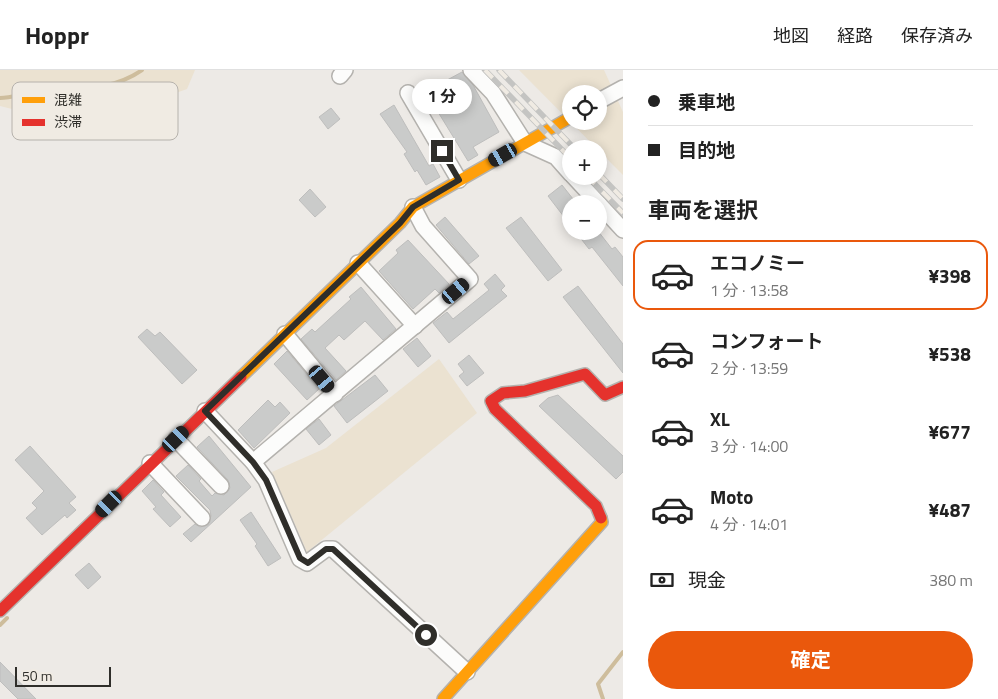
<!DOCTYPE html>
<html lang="ja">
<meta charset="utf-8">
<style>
:root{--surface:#fff;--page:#f6f6f6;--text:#222;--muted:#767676;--line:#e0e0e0;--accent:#ea580c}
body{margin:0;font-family:"Titillium Web","Noto Sans JP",sans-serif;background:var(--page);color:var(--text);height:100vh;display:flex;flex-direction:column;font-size:19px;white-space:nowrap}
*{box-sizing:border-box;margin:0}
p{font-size:16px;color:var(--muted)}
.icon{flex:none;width:28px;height:28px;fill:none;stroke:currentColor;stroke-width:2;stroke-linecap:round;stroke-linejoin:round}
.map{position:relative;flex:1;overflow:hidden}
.side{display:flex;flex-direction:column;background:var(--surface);width:375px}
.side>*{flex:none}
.top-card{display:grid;align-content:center;height:110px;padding:0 25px;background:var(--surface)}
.buttons{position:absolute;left:562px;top:15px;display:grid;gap:10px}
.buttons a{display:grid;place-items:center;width:45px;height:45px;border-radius:50%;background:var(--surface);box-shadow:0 2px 12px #0003;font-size:25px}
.scale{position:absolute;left:15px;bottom:12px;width:96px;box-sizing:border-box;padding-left:5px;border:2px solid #2f2e2a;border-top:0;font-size:14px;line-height:18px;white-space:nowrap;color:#2f2e2a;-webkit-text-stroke:4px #f0ebe3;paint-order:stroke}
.end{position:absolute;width:22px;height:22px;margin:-11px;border:6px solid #2f2e2a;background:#fff;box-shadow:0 0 0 2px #fff}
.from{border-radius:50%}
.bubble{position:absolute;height:35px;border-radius:18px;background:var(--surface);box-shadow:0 2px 12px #0003;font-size:16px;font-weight:700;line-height:35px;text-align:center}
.car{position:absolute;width:15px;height:30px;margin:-15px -8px;border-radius:6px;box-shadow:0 0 4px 1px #0007;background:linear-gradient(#222 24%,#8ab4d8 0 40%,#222 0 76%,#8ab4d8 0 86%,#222 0)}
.top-card b{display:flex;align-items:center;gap:18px;height:48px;font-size:19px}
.top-card b+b{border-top:1px solid var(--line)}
.top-card i{width:12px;height:12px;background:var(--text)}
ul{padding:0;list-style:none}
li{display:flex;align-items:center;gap:15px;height:70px;margin:0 10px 8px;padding:0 15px;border:2px solid transparent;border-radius:15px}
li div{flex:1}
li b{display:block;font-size:19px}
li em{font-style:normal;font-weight:700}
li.current{border-color:var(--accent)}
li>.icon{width:45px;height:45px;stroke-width:1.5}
h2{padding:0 25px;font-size:22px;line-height:60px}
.pay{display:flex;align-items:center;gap:12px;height:55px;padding:0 25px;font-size:19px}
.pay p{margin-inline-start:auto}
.button{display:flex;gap:10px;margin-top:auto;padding:10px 25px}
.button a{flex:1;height:58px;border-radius:30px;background:var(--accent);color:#fff;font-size:20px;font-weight:700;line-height:58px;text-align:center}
header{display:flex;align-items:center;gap:30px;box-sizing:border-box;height:70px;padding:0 25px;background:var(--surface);border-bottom:1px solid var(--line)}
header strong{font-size:24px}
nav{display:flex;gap:28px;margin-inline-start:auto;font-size:18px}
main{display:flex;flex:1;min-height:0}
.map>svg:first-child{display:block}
.green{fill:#ebe2d1;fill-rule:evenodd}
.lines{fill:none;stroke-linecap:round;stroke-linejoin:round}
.stream{stroke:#cebd9c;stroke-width:4}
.building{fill:#cacbca;stroke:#bebebd}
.street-casing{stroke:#b4b2ae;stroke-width:18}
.slow-casing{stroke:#b4b2ae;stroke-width:14}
.jam-casing{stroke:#b4b2ae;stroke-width:14}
.street{stroke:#fcfcfb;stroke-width:15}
.slow{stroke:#ff9f0a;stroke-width:11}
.jam{stroke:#e5322d;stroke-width:11}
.rail-casing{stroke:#c4c4c2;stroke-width:5.5}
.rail{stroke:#f0ebe3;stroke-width:4;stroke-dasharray:11;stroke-linecap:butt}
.route{stroke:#2f2e2a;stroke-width:6}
.key{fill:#f0ebe3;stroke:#b6b2ac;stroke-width:1}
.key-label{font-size:14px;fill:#2f2e2a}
</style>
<header>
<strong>Hoppr</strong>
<nav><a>地図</a><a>経路</a><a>保存済み</a></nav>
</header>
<main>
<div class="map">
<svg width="623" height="629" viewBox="0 0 623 629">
<rect width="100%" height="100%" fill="#edeae6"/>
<!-- green -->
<g class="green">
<path d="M0,0H195L187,19L117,44L16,40L0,36Z"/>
<path d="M519,0H604L623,42V105ZM571,24H599V51H571Z"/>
<path d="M439,289L477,343L307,482L272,402L326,378Z"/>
</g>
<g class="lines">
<!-- stream -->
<g class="stream">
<path d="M0,28C12,28 25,23 38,22C74,18 111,22 142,0"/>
<path d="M0,555L7,548"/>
<path d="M603,629L598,614L623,582"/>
</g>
</g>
<!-- building -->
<g class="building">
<path d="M462,2L473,15L499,62L473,77L478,85L468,91L424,19L434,13L436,16Z"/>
<path d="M394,35L429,96L433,94L440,107L426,115L417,100L415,102L404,84L407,82L380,44Z"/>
<path d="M331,38L340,49L328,59L319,47Z"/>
<path d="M562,115L577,134H571V156L548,126Z"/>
<path d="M310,119L326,137L315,147L299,130Z"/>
<path d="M445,147L479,186L469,194L436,155Z"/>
<path d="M521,147L562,200L548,211L506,158Z"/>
<path d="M575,161H598L612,179L615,177L623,187V216L592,177L589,179Z"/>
<path d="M408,170L449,214L439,223L435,219L413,239L379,201L398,183L396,180Z"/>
<path d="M495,204L505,216L501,220L507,226L449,273L433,253L447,242L453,249L489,220L484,214Z"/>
<path d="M578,216L623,274V303L563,227Z"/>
<path d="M361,217L396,259L383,270L365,251L344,270L339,265L325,278L346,301L336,310L301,269L312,259L315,262L351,229L349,227Z"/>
<path d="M147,259L155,266L160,262L197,300L182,314L138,267Z"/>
<path d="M417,268L431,286L418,297L403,279Z"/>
<path d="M287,281L319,319L307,330L274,294Z"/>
<path d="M469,285L484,303L467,316L459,306L464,302L458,294Z"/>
<path d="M375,305L388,321L347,353L334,336Z"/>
<path d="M558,325L623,386V402L616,409L539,336L548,328Z"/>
<path d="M268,330L275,337L280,332L290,343L254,378L238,360Z"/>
<path d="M319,349L331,365L319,375L306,359Z"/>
<path d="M209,366L251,417L191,472L183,464L195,454L200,457L208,455L211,446L210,440L176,406L188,395L201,409L199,411L212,426L215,423L224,425L230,418L228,410L197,377Z"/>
<path d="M30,376L76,427L69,433L76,440L67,448L65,445L42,465L26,448L37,438L32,433L44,421L15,390Z"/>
<path d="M153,410L164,422L161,425L181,447L170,457L153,439L156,437L142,421Z"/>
<path d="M251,442L281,488L268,496L255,476L257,474L240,450Z"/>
<path d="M89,493L101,507L88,519L75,505Z"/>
<path d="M0,592L36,629H18L0,611Z"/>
</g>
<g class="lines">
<!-- street casing -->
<g class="street-casing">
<g id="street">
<path d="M471,0L493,23L525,73L556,87L571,104"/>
<path d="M340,6L345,0"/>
<path d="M408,23L459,110"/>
<path d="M599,31L623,18"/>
<path d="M573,106L599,134"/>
<path d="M599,134L623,160"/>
<path d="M358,193L415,256"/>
<path d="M285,264L335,324"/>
<path d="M205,341L253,392L266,410L300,489L307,493L326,479H333L467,602"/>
<path d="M176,369L221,416"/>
<path d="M253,392L470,209L423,156L413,137"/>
<path d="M150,393L202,448"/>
</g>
</g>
<!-- slow casing -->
<g class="slow-casing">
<g id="slow">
<path d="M241,307L400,153L413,137L571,47"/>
<path d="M443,629L602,452L601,448"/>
</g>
</g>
<!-- jam casing -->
<g class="jam-casing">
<g id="jam">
<path d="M601,448L596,436L495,339L491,331L503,323L525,321L585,304L605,325L623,317"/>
<path d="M0,541L241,307"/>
</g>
</g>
<!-- street -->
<use href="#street" class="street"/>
<!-- slow -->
<use href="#slow" class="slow"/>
<!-- jam -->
<use href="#jam" class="jam"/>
<!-- rail casing -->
<g class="rail-casing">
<g id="rail">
<path d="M485,0L571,89"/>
<path d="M499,0L575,79"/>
<path d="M599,104L623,129"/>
<path d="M587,106L623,143"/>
</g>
</g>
<!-- rail -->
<use href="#rail" class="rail"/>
</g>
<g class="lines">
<!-- route -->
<path class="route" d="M426,565L333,479H326L308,493L300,488L266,410L253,392L205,341L400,153L413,137L459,110L442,81"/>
</g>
<!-- legend -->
<rect x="12" y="12" width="166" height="58" rx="8" class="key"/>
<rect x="22" y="27" width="23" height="6" fill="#ff9f0a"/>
<rect x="22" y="49" width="23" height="7" fill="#e5322d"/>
<g class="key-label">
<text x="54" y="35">混雑</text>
<text x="54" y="57">渋滞</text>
</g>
</svg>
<div class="buttons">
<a><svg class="icon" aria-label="locate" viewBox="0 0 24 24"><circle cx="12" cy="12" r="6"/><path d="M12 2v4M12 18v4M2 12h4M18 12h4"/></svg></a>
<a>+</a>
<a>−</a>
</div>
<div class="scale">50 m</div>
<i class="end from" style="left:426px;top:565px"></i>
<i class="end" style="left:442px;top:81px"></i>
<div class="bubble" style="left:412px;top:9px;width:60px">1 分</div>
<i class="car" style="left:503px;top:85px;rotate:240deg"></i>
<i class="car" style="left:456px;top:221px;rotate:50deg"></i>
<i class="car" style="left:322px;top:309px;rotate:140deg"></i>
<i class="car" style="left:176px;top:369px;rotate:46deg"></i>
<i class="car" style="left:109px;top:434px;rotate:225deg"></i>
</div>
<section class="side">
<div class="top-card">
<b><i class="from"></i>乗車地</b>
<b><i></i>目的地</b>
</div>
<h2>車両を選択</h2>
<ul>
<li class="current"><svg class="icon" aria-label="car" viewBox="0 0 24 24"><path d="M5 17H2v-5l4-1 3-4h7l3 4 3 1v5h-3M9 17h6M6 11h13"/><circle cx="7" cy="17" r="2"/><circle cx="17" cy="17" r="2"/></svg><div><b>エコノミー</b><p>1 分 · 13:58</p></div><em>¥398</em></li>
<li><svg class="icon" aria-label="car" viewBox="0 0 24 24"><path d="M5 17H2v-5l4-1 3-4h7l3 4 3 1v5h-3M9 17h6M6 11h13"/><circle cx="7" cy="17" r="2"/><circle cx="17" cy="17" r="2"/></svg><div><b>コンフォート</b><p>2 分 · 13:59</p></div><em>¥538</em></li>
<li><svg class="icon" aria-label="car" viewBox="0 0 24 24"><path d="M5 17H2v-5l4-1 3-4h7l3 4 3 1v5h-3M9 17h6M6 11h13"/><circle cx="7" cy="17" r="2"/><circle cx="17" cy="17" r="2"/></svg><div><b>XL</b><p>3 分 · 14:00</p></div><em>¥677</em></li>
<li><svg class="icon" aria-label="car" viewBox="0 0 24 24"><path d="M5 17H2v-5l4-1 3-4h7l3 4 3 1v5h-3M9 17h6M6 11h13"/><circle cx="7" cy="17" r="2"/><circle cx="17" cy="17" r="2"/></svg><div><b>Moto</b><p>4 分 · 14:01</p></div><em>¥487</em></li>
</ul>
<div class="pay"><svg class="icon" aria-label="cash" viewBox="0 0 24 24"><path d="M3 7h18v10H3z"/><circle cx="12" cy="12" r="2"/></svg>現金<p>380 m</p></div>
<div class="button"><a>確定</a></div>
</section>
</main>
